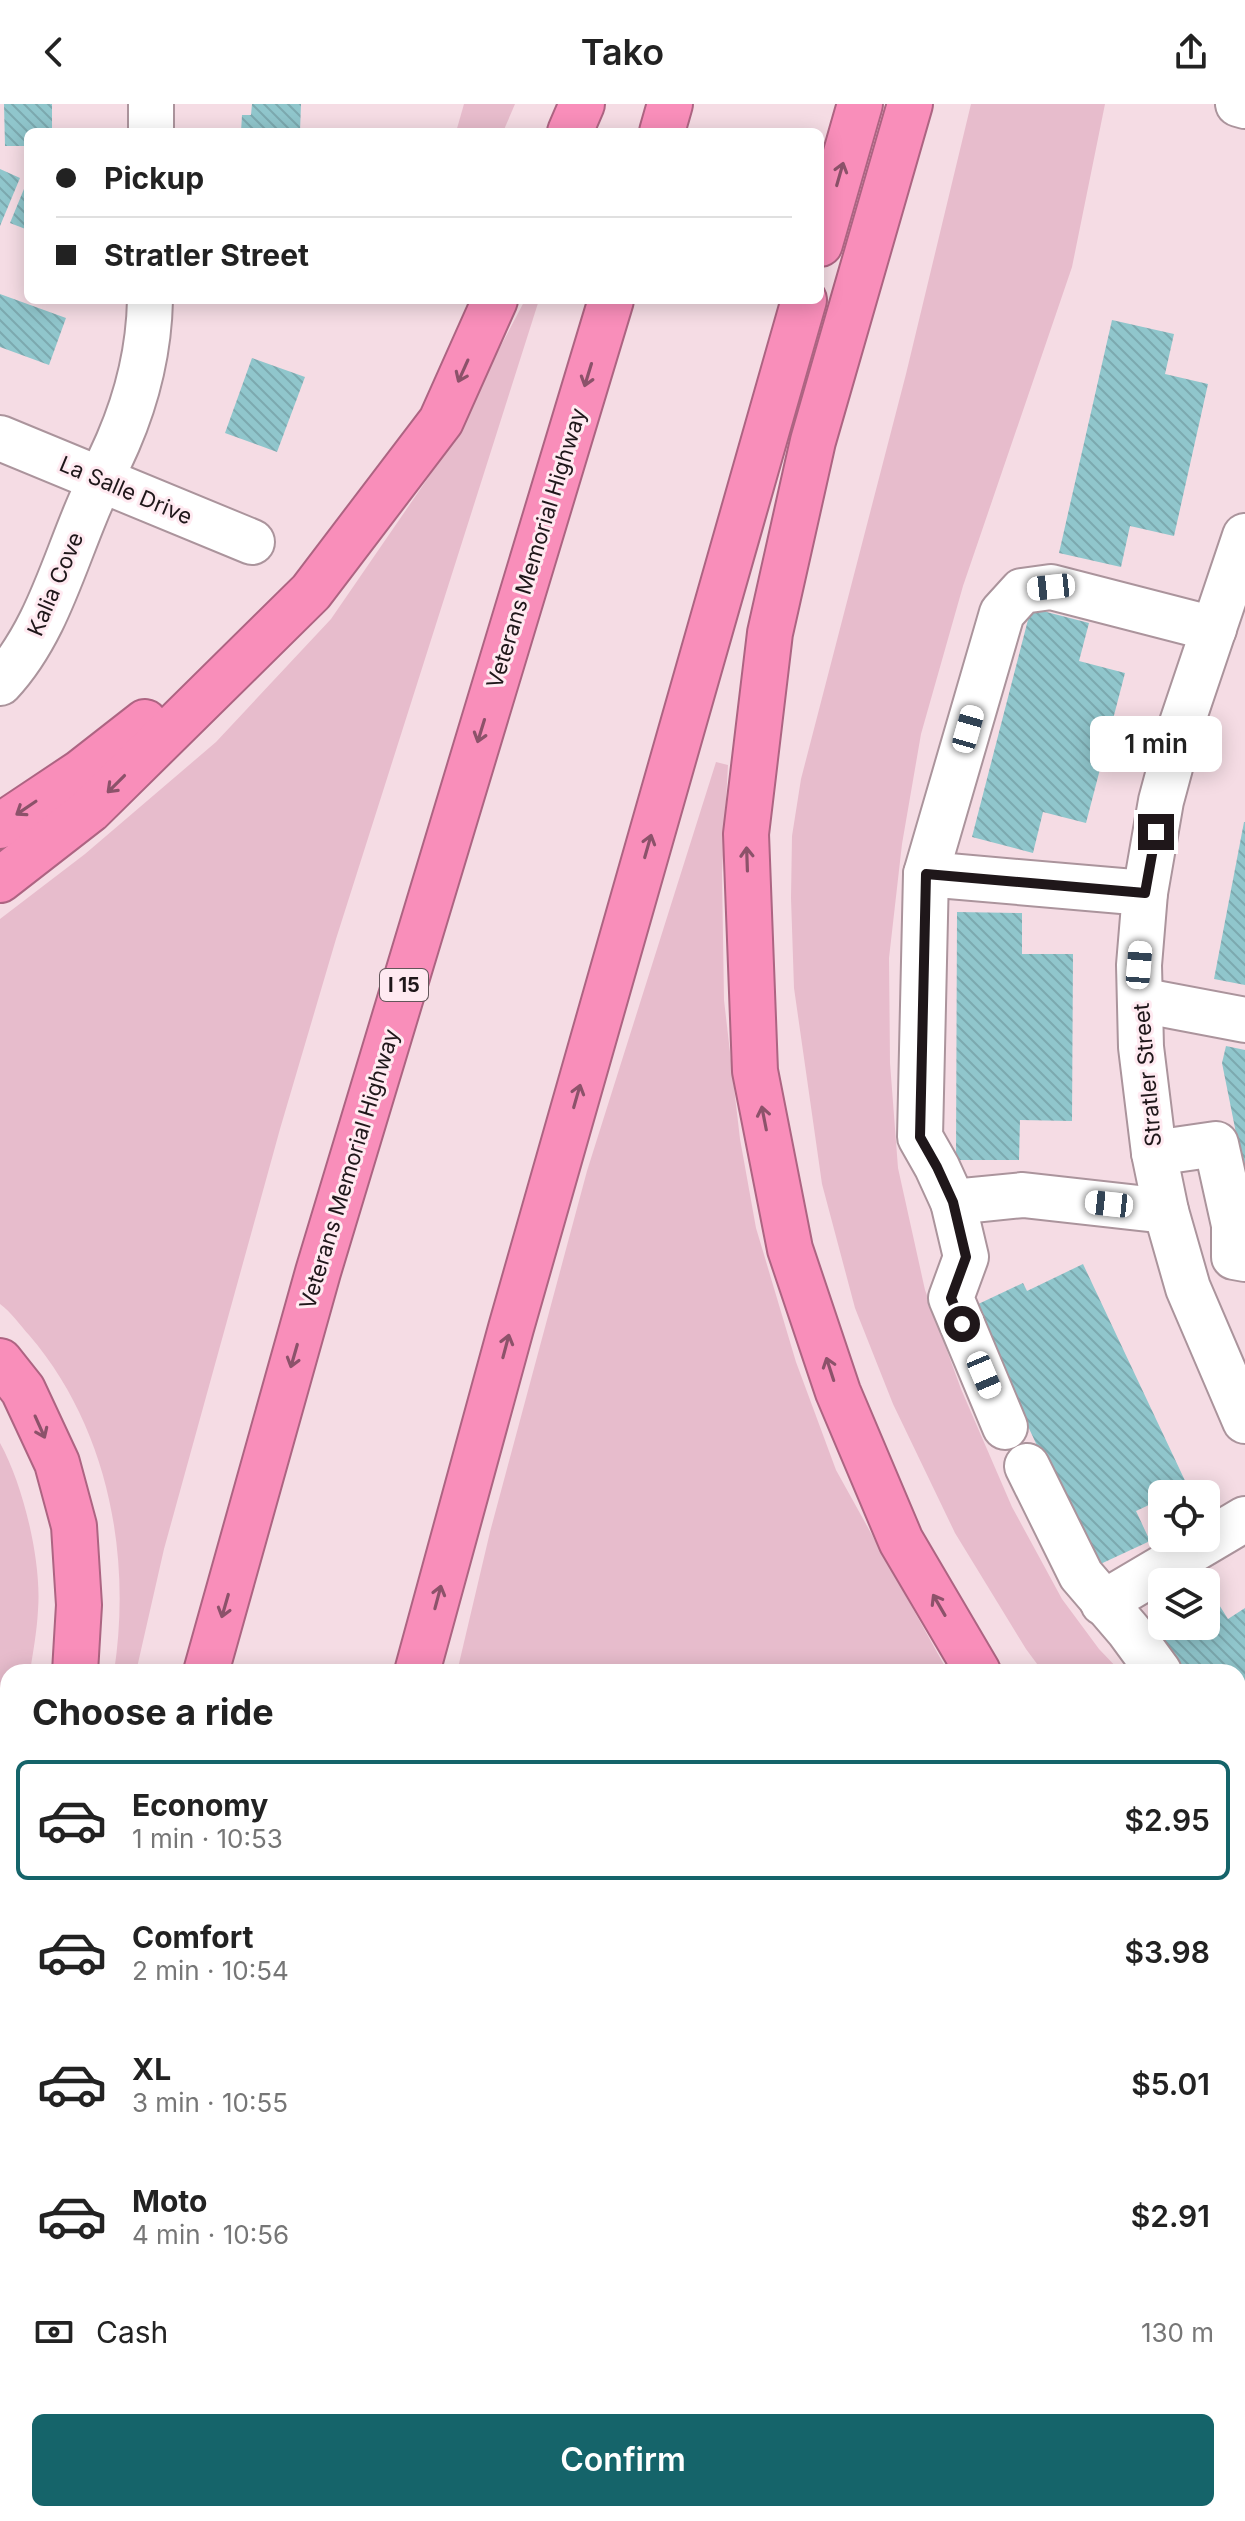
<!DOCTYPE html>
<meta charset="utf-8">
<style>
:root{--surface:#fff;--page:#f6f6f6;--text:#222;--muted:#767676;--line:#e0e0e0;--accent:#15646a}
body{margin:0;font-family:Inter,sans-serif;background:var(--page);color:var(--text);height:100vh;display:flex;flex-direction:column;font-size:30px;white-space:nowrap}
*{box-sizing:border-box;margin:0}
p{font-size:26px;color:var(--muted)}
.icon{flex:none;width:44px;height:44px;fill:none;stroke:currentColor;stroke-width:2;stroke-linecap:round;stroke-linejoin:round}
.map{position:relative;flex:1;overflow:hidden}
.panel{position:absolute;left:0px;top:1560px;width:1246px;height:858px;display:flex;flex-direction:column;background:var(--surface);border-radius:24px 24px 0 0;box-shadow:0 4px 20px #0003}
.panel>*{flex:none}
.hud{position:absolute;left:24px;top:24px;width:800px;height:176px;border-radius:12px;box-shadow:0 4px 20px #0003;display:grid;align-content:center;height:176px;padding:0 32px;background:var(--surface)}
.controls{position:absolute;left:1148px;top:1376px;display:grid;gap:16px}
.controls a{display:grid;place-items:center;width:72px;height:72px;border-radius:12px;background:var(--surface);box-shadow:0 4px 20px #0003;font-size:40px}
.end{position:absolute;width:36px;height:36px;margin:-18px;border:10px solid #1f171a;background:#fff;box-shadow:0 0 0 4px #fff}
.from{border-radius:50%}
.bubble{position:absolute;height:56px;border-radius:12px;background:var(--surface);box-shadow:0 4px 20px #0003;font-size:26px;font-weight:600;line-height:56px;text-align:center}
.car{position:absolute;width:24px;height:48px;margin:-24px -12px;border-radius:10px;box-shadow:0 0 6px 2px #0007;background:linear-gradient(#fff 24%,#345 0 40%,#fff 0 76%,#345 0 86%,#fff 0)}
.hud b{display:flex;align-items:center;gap:28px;height:76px;font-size:30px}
.hud b+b{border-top:2px solid var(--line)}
.hud i{width:20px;height:20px;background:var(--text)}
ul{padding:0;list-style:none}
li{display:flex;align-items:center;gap:24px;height:120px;margin:0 16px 12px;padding:0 16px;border:4px solid transparent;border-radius:12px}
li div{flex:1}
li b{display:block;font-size:30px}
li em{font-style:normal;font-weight:600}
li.on{border-color:var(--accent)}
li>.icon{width:72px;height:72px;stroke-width:1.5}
h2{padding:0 32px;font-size:36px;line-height:96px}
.pay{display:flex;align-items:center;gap:20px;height:88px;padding:0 32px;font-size:30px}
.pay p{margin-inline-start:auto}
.action{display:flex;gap:16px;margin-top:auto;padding:16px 32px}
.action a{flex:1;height:92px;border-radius:12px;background:var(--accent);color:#fff;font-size:32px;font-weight:600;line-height:92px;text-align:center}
header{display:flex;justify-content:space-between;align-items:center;height:104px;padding:0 32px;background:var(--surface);font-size:36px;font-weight:600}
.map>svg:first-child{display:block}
.green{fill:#e7bccc}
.building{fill:url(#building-back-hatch)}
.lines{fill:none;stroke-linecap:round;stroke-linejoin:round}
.minor-casing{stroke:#ab949c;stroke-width:48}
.highway-casing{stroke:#ad6482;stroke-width:48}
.minor{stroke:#fff;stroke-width:44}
.highway{stroke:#f98eba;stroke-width:44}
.oneway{stroke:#8c526a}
.route{stroke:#1f171a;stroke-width:10}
.labels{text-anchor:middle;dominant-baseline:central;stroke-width:6;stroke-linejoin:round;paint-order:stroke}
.shield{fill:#ffeaf1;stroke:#62565a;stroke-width:2}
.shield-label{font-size:20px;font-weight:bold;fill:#1f171a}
.street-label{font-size:22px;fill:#1f171a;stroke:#ffeaf1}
</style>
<header><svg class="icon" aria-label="back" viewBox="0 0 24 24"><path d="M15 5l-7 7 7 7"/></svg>Tako<svg class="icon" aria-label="share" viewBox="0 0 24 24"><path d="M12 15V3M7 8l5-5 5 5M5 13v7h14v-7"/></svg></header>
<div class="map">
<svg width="1245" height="2417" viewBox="0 0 1245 2417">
<defs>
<pattern id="building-back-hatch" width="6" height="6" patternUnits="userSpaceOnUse" patternTransform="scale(2)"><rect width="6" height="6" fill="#90c6cc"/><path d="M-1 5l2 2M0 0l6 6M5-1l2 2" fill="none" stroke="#7ca9af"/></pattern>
</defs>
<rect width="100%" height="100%" fill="#f5dce4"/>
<!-- green -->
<g class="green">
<path d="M464,0H515L503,28H456Z"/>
<path d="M971,0H1105L1072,163L963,482L921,630L902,740L889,854L890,959L898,1064L925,1186L961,1285L1012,1403L1062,1495L1099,1545L1121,1568H1043L1026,1545L955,1429L893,1300L855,1204L822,1080L794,884L791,794L792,732L801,675L906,270Z"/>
<path d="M525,196H539L336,835L280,1025L164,1445L136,1568H114C132,1451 108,1323 29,1231C20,1221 11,1208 0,1200V815L85,750L216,638L331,515L441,355Z"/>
<path d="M716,658L728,661L722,769L724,896L740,1035L756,1124L796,1258L836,1366L948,1568H457L490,1428L587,1067Z"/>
<path d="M0,1339C23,1380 42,1458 38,1506C37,1527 33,1548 30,1568H8V1705L0,1742Z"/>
<path d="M1238,1692L1245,1699V1793L1238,1787Z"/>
<path d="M1238,1891L1245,1896V1940L1238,1938Z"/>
<path d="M1238,2143L1245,2145V2417H913L906,2410H1238Z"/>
<path d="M303,2410H804L811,2417H302Z"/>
</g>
<!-- building -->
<g class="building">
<path d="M4,0H52V28H28V42H5Z"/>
<path d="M252,0H301L300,28H241L242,11H251Z"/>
<path d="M0,65L20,74L0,122Z"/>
<path d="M26,80L28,81V126L10,119Z"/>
<path d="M0,190L66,214L49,261L0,243Z"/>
<path d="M1112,216L1174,230L1165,270L1208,280L1174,432L1130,422L1121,463L1059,449Z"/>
<path d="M252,254L305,273L277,348L225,329Z"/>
<path d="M1031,504L1089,519L1079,557L1125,569L1086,719L1043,708L1033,749L972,733Z"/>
<path d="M1244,718H1245V881L1214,875Z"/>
<path d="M957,808L1022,809V850H1073L1072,1017L1020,1016L1019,1056H956Z"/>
<path d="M1226,942L1245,946V1074L1222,959Z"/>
<path d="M1083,1160L1188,1383L1172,1390H1162V1395L1136,1407L1150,1437L1094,1463L972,1203L1023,1179L1027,1187Z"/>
<path d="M1206,1480L1228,1515L1245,1504V1664L1238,1653V1568H1185L1152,1516L1162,1509V1522H1206Z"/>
</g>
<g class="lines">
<!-- minor casing -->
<g class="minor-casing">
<g id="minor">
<path d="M1238,0L1245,2"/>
<path d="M151,28V0"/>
<path d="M0,334L252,438"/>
<path d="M1245,432L1182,619L1161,697L1145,789L1139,861L1141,943L1154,1049L1166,1107L1188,1184L1245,1317"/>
<path d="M0,579C43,533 61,469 85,411C95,386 107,363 118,338C137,294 149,245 150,196"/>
<path d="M926,770L1002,509L1022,487L1051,483L1214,525"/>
<path d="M1145,789L926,770L920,1033L937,1063L953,1098L1023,1091L1166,1107"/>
<path d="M1140,896L1245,916"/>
<path d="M1154,1049L1216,1040L1234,1121V1153L1245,1155"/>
<path d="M953,1098L966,1153L951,1194L1005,1323"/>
<path d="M1027,1362L1081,1471L1129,1527L1159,1568"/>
<path d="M1103,1499L1245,1415"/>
</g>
</g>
<!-- highway casing -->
<g class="highway-casing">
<g id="highway">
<path d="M910,0L813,337L770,529L746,730L755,967L790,1145L838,1288L901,1437L978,1568"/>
<path d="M570,28L582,0"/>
<path d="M662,28L670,0"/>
<path d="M820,140L860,0"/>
<path d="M0,722L81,668L145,618"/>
<path d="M0,776L90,706L311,488L441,317L495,196"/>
<path d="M0,1257L23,1286L57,1359L74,1422L79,1501L75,1568"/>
<path d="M206,1568L318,1168L611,196"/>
<path d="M417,1568L511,1224L804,196"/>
<path d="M0,1798L8,1799"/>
<path d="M1238,1854L1245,1860"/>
<path d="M0,1962L8,1920"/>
<path d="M1238,1976L1245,1978"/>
<path d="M1238,2084L1245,2086"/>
<path d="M843,2410L850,2417"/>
<path d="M53,2417L54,2410"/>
<path d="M260,2417L261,2410"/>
</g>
</g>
<!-- minor -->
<use href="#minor" class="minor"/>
<!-- highway -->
<use href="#highway" class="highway"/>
</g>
<!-- one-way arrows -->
<defs><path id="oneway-shaft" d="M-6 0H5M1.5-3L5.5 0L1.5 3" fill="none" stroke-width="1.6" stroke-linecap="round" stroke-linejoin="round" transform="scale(2)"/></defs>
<g class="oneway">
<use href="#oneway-shaft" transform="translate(840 70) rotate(-74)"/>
<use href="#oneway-shaft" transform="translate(463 267) rotate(114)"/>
<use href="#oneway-shaft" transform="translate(588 271) rotate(107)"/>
<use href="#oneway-shaft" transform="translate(481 627) rotate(107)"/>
<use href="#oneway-shaft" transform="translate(116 680) rotate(135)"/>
<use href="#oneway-shaft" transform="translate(26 704) rotate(146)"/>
<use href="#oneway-shaft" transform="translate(648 742) rotate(-74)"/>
<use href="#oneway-shaft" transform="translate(747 755) rotate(-92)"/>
<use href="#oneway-shaft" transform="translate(577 992) rotate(-74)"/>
<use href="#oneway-shaft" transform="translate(764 1014) rotate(-101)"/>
<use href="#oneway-shaft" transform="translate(506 1242) rotate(-75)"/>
<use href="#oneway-shaft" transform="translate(294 1252) rotate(106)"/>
<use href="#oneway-shaft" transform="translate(830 1265) rotate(-108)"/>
<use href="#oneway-shaft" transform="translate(40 1323) rotate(66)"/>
<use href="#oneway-shaft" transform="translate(438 1493) rotate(-75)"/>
<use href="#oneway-shaft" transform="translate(939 1501) rotate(-120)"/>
<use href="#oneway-shaft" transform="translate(225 1502) rotate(106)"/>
</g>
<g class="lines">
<!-- route -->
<path class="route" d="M962,1220L951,1194L966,1153L953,1098L937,1063L920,1033L926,770L1145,789L1156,728"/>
</g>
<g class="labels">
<!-- shield labels -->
<rect class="shield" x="380" y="865" width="48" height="32" rx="6"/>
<g class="shield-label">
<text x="404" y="881">I 15</text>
</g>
<!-- street labels -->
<g class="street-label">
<text transform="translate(126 386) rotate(23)">La Salle Drive</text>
<text transform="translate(536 444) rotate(-73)">Veterans Memorial Highway</text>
<text transform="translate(55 480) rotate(-67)">Kalia Cove</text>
<text transform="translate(1147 971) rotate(-95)">Stratler Street</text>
<text transform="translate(349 1065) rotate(-73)">Veterans Memorial Highway</text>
</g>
</g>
</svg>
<div class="controls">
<a><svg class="icon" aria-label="locate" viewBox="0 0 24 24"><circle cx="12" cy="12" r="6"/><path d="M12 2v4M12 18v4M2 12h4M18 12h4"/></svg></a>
<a><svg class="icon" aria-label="layers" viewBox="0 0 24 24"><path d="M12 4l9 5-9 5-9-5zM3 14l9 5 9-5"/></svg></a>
</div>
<i class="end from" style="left:962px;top:1220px"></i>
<i class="end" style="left:1156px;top:728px"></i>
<div class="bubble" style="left:1090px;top:612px;width:132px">1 min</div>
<i class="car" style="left:1051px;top:483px;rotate:264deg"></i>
<i class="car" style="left:968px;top:625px;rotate:16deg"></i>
<i class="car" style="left:1139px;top:861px;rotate:5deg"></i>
<i class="car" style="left:1109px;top:1100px;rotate:276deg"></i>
<i class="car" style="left:984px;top:1271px;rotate:157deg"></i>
<div class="hud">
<b><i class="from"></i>Pickup</b>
<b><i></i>Stratler Street</b>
</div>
<section class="panel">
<h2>Choose a ride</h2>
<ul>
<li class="on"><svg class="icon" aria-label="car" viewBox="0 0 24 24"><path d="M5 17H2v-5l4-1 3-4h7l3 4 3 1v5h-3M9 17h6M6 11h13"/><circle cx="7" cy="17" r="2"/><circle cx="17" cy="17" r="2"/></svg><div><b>Economy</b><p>1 min · 10:53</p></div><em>$2.95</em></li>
<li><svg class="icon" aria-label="car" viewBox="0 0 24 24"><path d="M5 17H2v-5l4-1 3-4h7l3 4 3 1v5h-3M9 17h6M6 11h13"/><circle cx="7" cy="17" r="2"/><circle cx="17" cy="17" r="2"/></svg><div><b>Comfort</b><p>2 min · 10:54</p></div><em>$3.98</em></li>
<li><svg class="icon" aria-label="car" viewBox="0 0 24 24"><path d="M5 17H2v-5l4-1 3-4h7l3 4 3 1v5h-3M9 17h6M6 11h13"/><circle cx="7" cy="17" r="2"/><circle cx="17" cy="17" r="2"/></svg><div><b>XL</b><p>3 min · 10:55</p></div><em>$5.01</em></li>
<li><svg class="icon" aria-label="car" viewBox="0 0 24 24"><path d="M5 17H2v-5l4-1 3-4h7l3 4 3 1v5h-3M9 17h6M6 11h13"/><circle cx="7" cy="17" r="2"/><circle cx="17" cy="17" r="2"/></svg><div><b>Moto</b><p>4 min · 10:56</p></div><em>$2.91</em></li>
</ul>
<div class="pay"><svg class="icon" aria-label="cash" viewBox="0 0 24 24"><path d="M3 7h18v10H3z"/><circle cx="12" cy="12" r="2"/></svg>Cash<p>130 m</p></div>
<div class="action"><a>Confirm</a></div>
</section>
</div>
